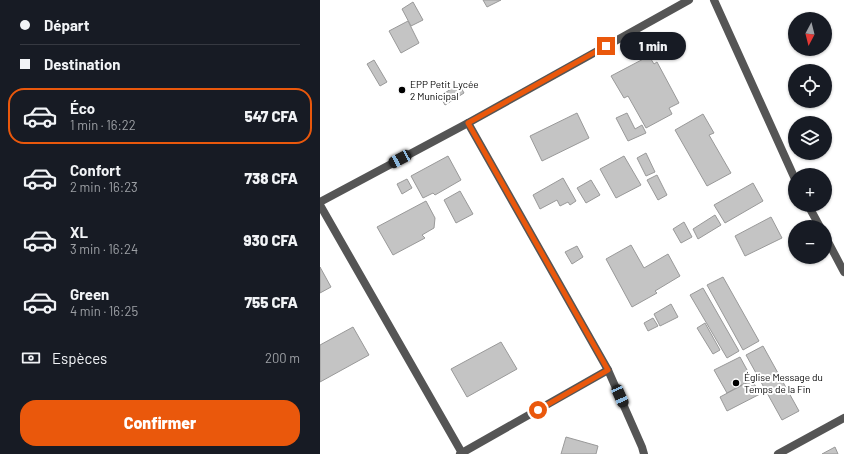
<!DOCTYPE html>
<html lang="fr">
<meta charset="utf-8">
<style>
:root{--surface:#171b24;--page:#20242c;--text:#f1f3f6;--muted:#9ea1a6;--line:#363941;--accent:#ea580c}
body{margin:0;font-family:Barlow,sans-serif;background:var(--page);color:var(--text);height:100vh;display:flex;flex-direction:column;font-size:15px;white-space:nowrap}
*{box-sizing:border-box;margin:0}
p{font-size:13px;color:var(--muted)}
.icon{flex:none;width:22px;height:22px;fill:none;stroke:currentColor;stroke-width:2;stroke-linecap:round;stroke-linejoin:round}
.map{position:relative;flex:1;overflow:hidden}
.drawer{display:flex;flex-direction:column;background:var(--surface);width:320px}
.drawer>*{flex:none}
.hud{display:grid;align-content:center;height:88px;padding:0 20px;background:var(--surface)}
.needle{width:26px;rotate:187deg}
.tools{position:absolute;left:468px;top:12px;display:grid;gap:8px}
.tools a{display:grid;place-items:center;width:44px;height:44px;border-radius:50%;background:var(--surface);box-shadow:0 1px 3px #0004;font-size:20px}
.end{position:absolute;width:18px;height:18px;margin:-9px;border:5px solid #ea580c;background:#fff;box-shadow:0 0 0 2px #fff}
.from{border-radius:50%}
.bubble{position:absolute;height:28px;border-radius:14px;background:var(--surface);box-shadow:0 1px 3px #0004;font-size:13px;font-weight:800;line-height:28px;text-align:center}
.car{position:absolute;width:12px;height:24px;margin:-12px -6px;border-radius:5px;box-shadow:0 0 3px 1px #0007;background:linear-gradient(#222 24%,#8ab4d8 0 40%,#222 0 76%,#8ab4d8 0 86%,#222 0)}
.hud b{display:flex;align-items:center;gap:14px;height:38px;font-size:15px}
.hud b+b{border-top:1px solid var(--line)}
.hud i{width:10px;height:10px;background:var(--text)}
ul{padding:0;list-style:none}
li{display:flex;align-items:center;gap:12px;height:56px;margin:0 8px 6px;padding:0 12px;border:2px solid transparent;border-radius:16px}
li div{flex:1}
li b{display:block;font-size:15px}
li em{font-style:normal;font-weight:800}
li.on{border-color:var(--accent)}
li>.icon{width:36px;height:36px;stroke-width:1.5}
.pay{display:flex;align-items:center;gap:10px;height:44px;padding:0 20px;font-size:15px}
.pay p{margin-inline-start:auto}
.action{display:flex;gap:8px;margin-top:auto;padding:8px 20px}
.action a{flex:1;height:46px;border-radius:16px;background:var(--accent);color:#fff;font-size:16px;font-weight:800;line-height:46px;text-align:center}
main{display:flex;flex:1;min-height:0}
.map>svg:first-child{display:block}
.building{fill:#c4c4c4;stroke:#999}
.lines{fill:none;stroke-linecap:round;stroke-linejoin:round}
.service{stroke:#555;stroke-width:8}
.minor{stroke:#555;stroke-width:8}
.route{stroke:#ea580c;stroke-width:5}
.poi-dot{fill:#000;stroke:#fff;stroke-width:1.5}
.labels{text-anchor:middle;dominant-baseline:central;stroke-width:4;stroke-linejoin:round;paint-order:stroke}
.poi-label{font-size:10px;fill:#000;stroke:#fff;text-anchor:start}
</style>
<main>
<section class="drawer">
<div class="hud">
<b><i class="from"></i>Départ</b>
<b><i></i>Destination</b>
</div>
<ul>
<li class="on"><svg class="icon" aria-label="car" viewBox="0 0 24 24"><path d="M5 17H2v-5l4-1 3-4h7l3 4 3 1v5h-3M9 17h6M6 11h13"/><circle cx="7" cy="17" r="2"/><circle cx="17" cy="17" r="2"/></svg><div><b>Éco</b><p>1 min · 16:22</p></div><em>547 CFA</em></li>
<li><svg class="icon" aria-label="car" viewBox="0 0 24 24"><path d="M5 17H2v-5l4-1 3-4h7l3 4 3 1v5h-3M9 17h6M6 11h13"/><circle cx="7" cy="17" r="2"/><circle cx="17" cy="17" r="2"/></svg><div><b>Confort</b><p>2 min · 16:23</p></div><em>738 CFA</em></li>
<li><svg class="icon" aria-label="car" viewBox="0 0 24 24"><path d="M5 17H2v-5l4-1 3-4h7l3 4 3 1v5h-3M9 17h6M6 11h13"/><circle cx="7" cy="17" r="2"/><circle cx="17" cy="17" r="2"/></svg><div><b>XL</b><p>3 min · 16:24</p></div><em>930 CFA</em></li>
<li><svg class="icon" aria-label="car" viewBox="0 0 24 24"><path d="M5 17H2v-5l4-1 3-4h7l3 4 3 1v5h-3M9 17h6M6 11h13"/><circle cx="7" cy="17" r="2"/><circle cx="17" cy="17" r="2"/></svg><div><b>Green</b><p>4 min · 16:25</p></div><em>755 CFA</em></li>
</ul>
<div class="pay"><svg class="icon" aria-label="cash" viewBox="0 0 24 24"><path d="M3 7h18v10H3z"/><circle cx="12" cy="12" r="2"/></svg>Espèces<p>200 m</p></div>
<div class="action"><a>Confirmer</a></div>
</section>
<div class="map">
<svg width="524" height="454" viewBox="0 0 524 454">
<rect width="100%" height="100%" fill="#fff"/>
<!-- building -->
<g class="building">
<path d="M163,0H181L167,7Z"/>
<path d="M93,2L103,20L91,26L82,9Z"/>
<path d="M88,21L99,43L81,53L69,31Z"/>
<path d="M329,56L334,64L337,62L359,103L349,108L352,114L326,128L308,96L304,98L291,76Z"/>
<path d="M54,60L67,82L60,86L47,64Z"/>
<path d="M139,84L144,93L125,105L120,96Z"/>
<path d="M257,113L269,138L222,161L210,136Z"/>
<path d="M307,113L315,129L322,125L326,133L308,141L296,118Z"/>
<path d="M383,114L394,133L389,135L411,173L387,186L355,130Z"/>
<path d="M326,153L335,172L326,176L317,158Z"/>
<path d="M128,156L141,180L115,195L113,193L103,198L91,176Z"/>
<path d="M304,156L321,185L296,198L280,169Z"/>
<path d="M337,175L347,195L338,200L327,180Z"/>
<path d="M243,178L256,201L250,205L248,202L240,206L237,200L220,209L213,195Z"/>
<path d="M87,179L92,188L82,194L77,184Z"/>
<path d="M271,180L280,195L266,203L257,188Z"/>
<path d="M433,183L443,201L405,223L394,205Z"/>
<path d="M140,191L153,214L136,223L124,200Z"/>
<path d="M106,201L115,218L114,228L102,235L105,238L73,255L57,227Z"/>
<path d="M395,215L401,225L378,239L373,229Z"/>
<path d="M451,217L462,238L425,256L415,236Z"/>
<path d="M364,222L372,237L361,243L353,229Z"/>
<path d="M311,245L324,268L348,254L360,276L335,291L337,293L312,307L286,259Z"/>
<path d="M257,246L263,257L252,264L245,252Z"/>
<path d="M0,267L11,287L0,293Z"/>
<path d="M403,277L439,341L423,350L387,285Z"/>
<path d="M383,288L419,351L407,358L370,295Z"/>
<path d="M351,304L358,317L340,326L334,314Z"/>
<path d="M333,318L338,326L328,331L324,323Z"/>
<path d="M385,323L400,350L393,354L377,328Z"/>
<path d="M33,327L49,355L0,382V345Z"/>
<path d="M181,342L197,369L147,397L131,369Z"/>
<path d="M443,346L479,411L462,420L426,355Z"/>
<path d="M420,357L432,379L407,393L394,370Z"/>
<path d="M432,380L440,394L407,411L400,397Z"/>
<path d="M246,437L278,446L276,454H241Z"/>
<path d="M515,447L518,454H502Z"/>
</g>
<g class="lines">
<!-- service -->
<g class="service">
<path d="M0,205L142,453"/>
<path d="M140,454L288,370"/>
</g>
<!-- minor -->
<g class="minor">
<path d="M394,0L475,179"/>
<path d="M148,123L288,370L322,447L324,454"/>
<path d="M0,202L148,123L369,0"/>
<path d="M488,205L500,227"/>
<path d="M505,236L524,272"/>
<path d="M458,454L524,418"/>
</g>
</g>
<g class="lines">
<!-- route -->
<path class="route" d="M218,410L288,370L148,123L286,46"/>
</g>
<!-- markers -->
<g class="poi-dot">
<circle cx="82" cy="90" r="4"/>
<circle cx="416" cy="383" r="4"/>
</g>
<g class="labels">
<!-- poi labels -->
<g class="poi-label">
<text x="90" y="84">EPP Petit Lycée<tspan x="90" dy="12">2 Municipal</tspan></text>
<text x="424" y="377">Église Message du<tspan x="424" dy="12">Temps de la Fin</tspan></text>
</g>
</g>
</svg>
<div class="tools">
<a><svg class="needle" viewBox="-14 -14 28 28"><path d="M0-13l5 13h-10z" fill="#e53935"/><path d="M0 13l5-13h-10z" fill="#9ea1a6"/></svg></a>
<a><svg class="icon" aria-label="locate" viewBox="0 0 24 24"><circle cx="12" cy="12" r="6"/><path d="M12 2v4M12 18v4M2 12h4M18 12h4"/></svg></a>
<a><svg class="icon" aria-label="layers" viewBox="0 0 24 24"><path d="M12 4l9 5-9 5-9-5zM3 14l9 5 9-5"/></svg></a>
<a>+</a>
<a>−</a>
</div>
<i class="end from" style="left:218px;top:410px"></i>
<i class="end" style="left:286px;top:46px"></i>
<div class="bubble" style="left:300px;top:32px;width:66px">1 min</div>
<i class="car" style="left:80px;top:159px;rotate:242deg"></i>
<i class="car" style="left:300px;top:396px;rotate:156deg"></i>
</div>
</main>
